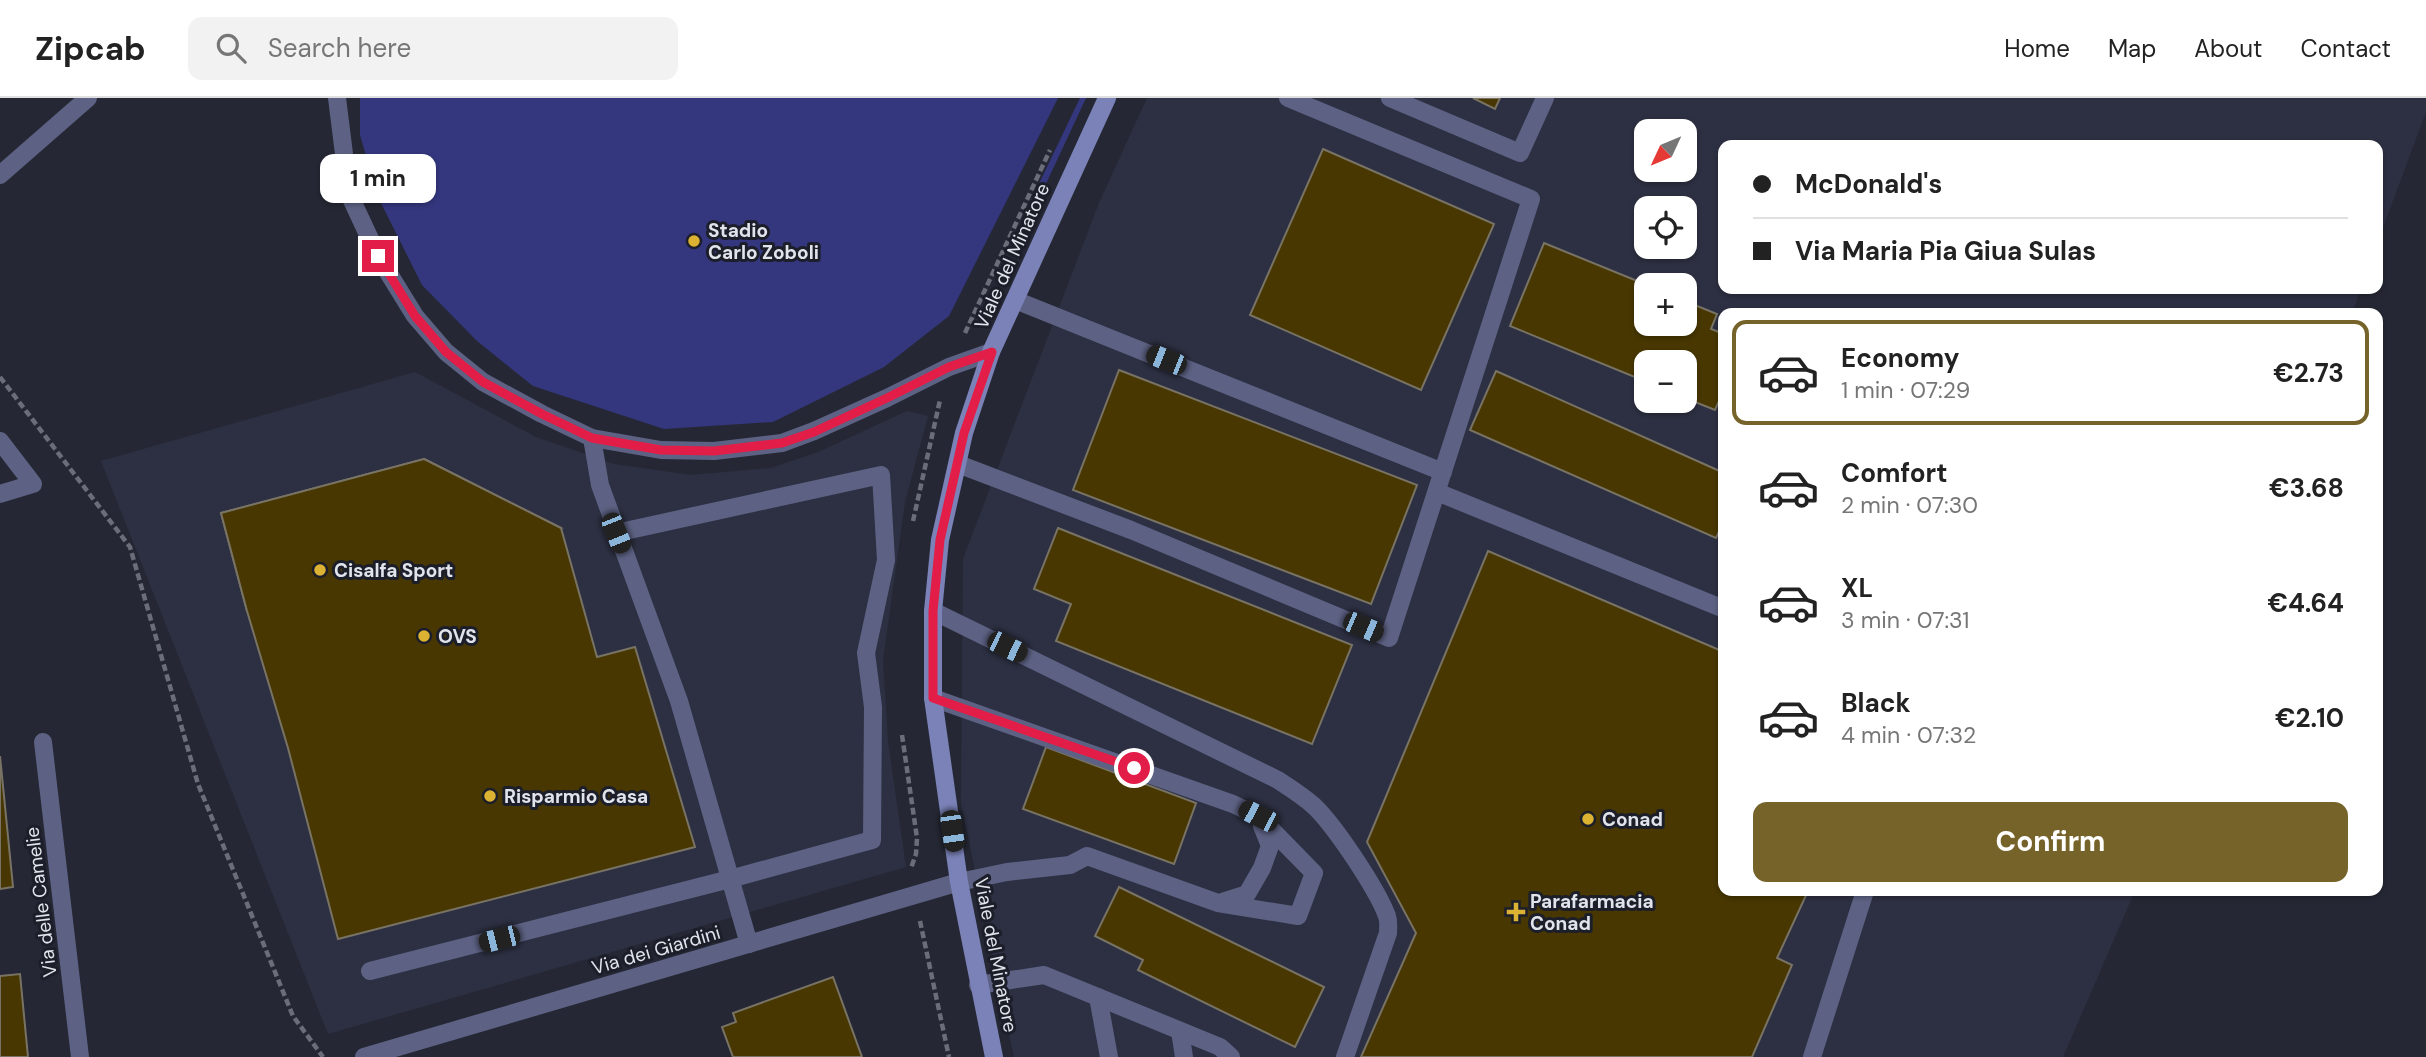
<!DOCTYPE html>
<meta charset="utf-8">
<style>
:root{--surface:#fff;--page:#f2f2f2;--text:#222;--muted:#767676;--line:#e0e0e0;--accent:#76632a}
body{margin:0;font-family:"DM Sans",sans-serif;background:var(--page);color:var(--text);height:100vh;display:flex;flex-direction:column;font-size:26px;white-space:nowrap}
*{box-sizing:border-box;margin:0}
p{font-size:23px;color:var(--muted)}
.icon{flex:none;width:38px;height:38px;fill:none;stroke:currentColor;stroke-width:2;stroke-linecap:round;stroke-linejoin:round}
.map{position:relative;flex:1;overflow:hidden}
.details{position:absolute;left:1718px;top:210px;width:665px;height:588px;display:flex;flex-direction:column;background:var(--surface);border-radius:14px;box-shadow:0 2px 5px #0004}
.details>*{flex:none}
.guide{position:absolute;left:1718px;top:42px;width:665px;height:154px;border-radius:14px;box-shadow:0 2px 5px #0004;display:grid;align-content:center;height:154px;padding:0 35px;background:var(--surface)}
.needle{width:46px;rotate:226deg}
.tools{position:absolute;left:1634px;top:21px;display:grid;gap:14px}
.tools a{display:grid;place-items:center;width:63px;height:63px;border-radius:14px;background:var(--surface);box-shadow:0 2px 5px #0004;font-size:35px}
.end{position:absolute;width:32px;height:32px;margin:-16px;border:9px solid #e11d48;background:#fff;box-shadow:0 0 0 4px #fff}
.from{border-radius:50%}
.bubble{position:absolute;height:49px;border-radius:14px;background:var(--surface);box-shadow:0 2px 5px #0004;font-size:23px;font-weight:700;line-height:49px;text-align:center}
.car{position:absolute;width:21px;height:42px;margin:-21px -10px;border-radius:9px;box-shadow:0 0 5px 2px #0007;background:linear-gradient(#222 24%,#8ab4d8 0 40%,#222 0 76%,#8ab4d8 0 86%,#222 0)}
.guide b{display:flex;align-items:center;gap:24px;height:66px;font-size:26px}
.guide b+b{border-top:2px solid var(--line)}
.guide i{width:18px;height:18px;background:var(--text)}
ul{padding:12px 0 0;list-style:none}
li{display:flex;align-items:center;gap:21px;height:105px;margin:0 14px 10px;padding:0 21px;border:4px solid transparent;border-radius:14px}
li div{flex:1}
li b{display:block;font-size:26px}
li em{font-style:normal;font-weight:700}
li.on{border-color:var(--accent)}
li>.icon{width:63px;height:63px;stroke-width:1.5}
.button{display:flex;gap:14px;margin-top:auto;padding:14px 35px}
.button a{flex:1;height:80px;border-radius:14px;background:var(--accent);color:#fff;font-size:28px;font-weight:700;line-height:80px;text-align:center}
header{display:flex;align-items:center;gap:42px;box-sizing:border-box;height:98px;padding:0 35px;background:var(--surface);border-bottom:2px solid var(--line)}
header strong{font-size:33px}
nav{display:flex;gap:38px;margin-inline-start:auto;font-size:24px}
.search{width:490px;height:63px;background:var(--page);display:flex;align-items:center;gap:18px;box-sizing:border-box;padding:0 24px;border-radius:14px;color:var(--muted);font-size:26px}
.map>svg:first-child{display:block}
.built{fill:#2d3042;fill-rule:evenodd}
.green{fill:#34377e}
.building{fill:#483700;stroke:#787364;stroke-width:2}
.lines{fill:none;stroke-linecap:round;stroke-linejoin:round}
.path{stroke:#6b6e79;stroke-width:4.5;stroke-dasharray:7 3.5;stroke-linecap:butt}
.service{stroke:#5d6284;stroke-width:18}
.minor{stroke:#5d6284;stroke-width:18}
.secondary{stroke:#7a82b7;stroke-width:18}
.route{stroke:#e11d48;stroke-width:9}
.poi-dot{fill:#dcb233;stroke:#1c1e2a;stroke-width:2.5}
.labels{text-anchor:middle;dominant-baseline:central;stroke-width:6;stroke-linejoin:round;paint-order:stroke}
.poi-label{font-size:19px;font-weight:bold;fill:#e2e4ec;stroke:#1c1e2a;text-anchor:start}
.street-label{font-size:19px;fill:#e2e4ec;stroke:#1c1e2a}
</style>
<header>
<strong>Zipcab</strong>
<div class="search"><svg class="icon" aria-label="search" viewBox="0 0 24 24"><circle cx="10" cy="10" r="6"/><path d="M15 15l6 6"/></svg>Search here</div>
<nav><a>Home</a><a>Map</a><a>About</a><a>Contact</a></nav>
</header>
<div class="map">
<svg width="2426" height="959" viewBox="0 0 2426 959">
<rect width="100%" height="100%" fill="#252834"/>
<!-- built -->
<g class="built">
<path d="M1147,0H2426V14L2378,143V47H1724V191H2361L2352,215H1724V793H2135L2063,959H1014L961,705L963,461L1099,105ZM1647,33H1685V72H1647ZM1647,110H1685V149H1647ZM1647,187H1685V226H1647ZM1647,264H1685V303H1647Z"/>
<path d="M415,274L536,339L614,366L691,377L771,370L818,354L907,313L928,318L905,404L883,562L888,644L906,769L328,936L101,363Z"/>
</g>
<!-- green -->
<g class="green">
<path d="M360,0H1058L949,218L884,269L773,324L664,331L533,288L477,243L422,187L378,99L360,37Z"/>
<path d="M1080,0H1086L1031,118L1025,115Z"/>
</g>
<!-- building -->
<g class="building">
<path d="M1473,0H1500L1495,11Z"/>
<path d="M1323,51L1494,126L1421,292L1250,217Z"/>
<path d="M1544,145L1647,187V226H1685V203L1717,216L1711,231L1724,236V292L1715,312L1685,300V264H1647V284L1510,228Z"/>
<path d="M1119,272L1417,387L1371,506L1073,392Z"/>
<path d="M1496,273L1724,375V423L1716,440L1470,332Z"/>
<path d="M424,361L561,430L247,513L221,415Z"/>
<path d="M424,361L561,430L597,559L635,549L695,749L338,841L288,650L247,513L221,415Z"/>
<path d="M1058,430L1352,547L1312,646L1056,543L1071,506L1034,491Z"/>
<path d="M1488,453L1724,554V793H1808L1777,860L1792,867L1752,959H1361L1416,835L1367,744Z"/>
<path d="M1046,649L1196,705L1174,766L1023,711Z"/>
<path d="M0,658L13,789L0,791Z"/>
<path d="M1119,789L1324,889L1295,949L1138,872L1143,862L1095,838Z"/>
<path d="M20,876L28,959H0V878Z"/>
<path d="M833,879L862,959H733L722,929L736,924L733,915Z"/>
</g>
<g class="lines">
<!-- path -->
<g class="path">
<path d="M965,235L1050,52"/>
<path d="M0,279L130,449L198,686L293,918L323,959"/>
<path d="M913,423L940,302"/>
<path d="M902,637L917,740L916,756L911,770"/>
<path d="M920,823L949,959"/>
</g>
<!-- service -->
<g class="service">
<path d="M1390,0L1520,55L1545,0"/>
<path d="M1015,202L1443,374"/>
<path d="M592,340L600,387L679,603L749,846"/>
<path d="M958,366L1131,432L1389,540L1531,101L1288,0"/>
<path d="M1437,394L1724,511"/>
<path d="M933,513L1278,682C1290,690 1303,698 1314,708C1335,728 1377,791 1387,818C1389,824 1388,829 1388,835L1345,959"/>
<path d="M933,600L1233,706L1258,718L1314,775L1298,818L1218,805L1087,758L1070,767L1007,774L959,784"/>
<path d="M1222,804L1247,796L1262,770L1270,748L1262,728"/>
<path d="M370,873L730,781L872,742L873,609L866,555L886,462L881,377L616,435"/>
<path d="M978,887L1044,877L1220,949L1231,959"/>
<path d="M1098,899L1109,959"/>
<path d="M1180,933L1184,959"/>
<path d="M1812,959L1865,793"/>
</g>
<!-- minor -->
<g class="minor">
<path d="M337,0L349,96L378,158L415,218L446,254L483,284L542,316L592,340L661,352L714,353L782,345L814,333L887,300L949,269L991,254"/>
<path d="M0,77L88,0"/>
<path d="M0,343L33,386L0,396"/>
<path d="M43,644L80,959"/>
<path d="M364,959L959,784"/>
</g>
<!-- secondary -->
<path class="secondary" d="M994,959L959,784L933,600V513L940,442L964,335L991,254L1107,0"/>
</g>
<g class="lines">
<!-- route -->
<path class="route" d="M378,158L415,218L446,254L483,284L542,316L592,340L661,352L714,353L782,345L814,334L887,300L949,269L992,254L964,335L940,442L933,513V600L1134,670"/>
</g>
<!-- markers -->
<g class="poi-dot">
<circle cx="694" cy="143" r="7"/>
<circle cx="320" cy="472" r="7"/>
<circle cx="424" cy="538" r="7"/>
<circle cx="490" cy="698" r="7"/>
<circle cx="1588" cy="721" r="7"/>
<path d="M1512.5 803.5h7v7h7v7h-7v7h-7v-7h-7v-7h7z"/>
</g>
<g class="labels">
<!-- poi labels -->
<g class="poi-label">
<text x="708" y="132">Stadio<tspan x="708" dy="22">Carlo Zoboli</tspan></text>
<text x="334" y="472">Cisalfa Sport</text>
<text x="438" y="538">OVS</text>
<text x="504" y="698">Risparmio Casa</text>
<text x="1602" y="721">Conad</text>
<text x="1530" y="803">Parafarmacia<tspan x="1530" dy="22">Conad</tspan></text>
</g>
<!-- street labels -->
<g class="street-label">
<text transform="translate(1012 158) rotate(-66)">Viale del Minatore</text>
<text transform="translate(41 804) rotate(-97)">Via delle Camelie</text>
<text transform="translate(656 852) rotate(-16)">Via dei Giardini</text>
<text transform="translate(996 857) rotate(79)">Viale del Minatore</text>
</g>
</g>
</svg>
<div class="tools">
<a><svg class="needle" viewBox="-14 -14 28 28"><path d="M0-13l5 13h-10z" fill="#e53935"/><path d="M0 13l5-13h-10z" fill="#767676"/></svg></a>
<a><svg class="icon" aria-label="locate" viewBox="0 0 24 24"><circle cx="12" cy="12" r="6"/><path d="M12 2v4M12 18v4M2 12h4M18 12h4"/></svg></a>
<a>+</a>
<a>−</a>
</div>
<i class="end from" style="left:1134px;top:670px"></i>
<i class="end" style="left:378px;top:158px"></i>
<div class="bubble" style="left:320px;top:56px;width:116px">1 min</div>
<i class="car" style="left:1166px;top:262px;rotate:292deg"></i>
<i class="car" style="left:616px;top:435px;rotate:158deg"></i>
<i class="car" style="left:1363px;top:529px;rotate:113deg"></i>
<i class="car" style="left:1007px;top:549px;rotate:116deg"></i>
<i class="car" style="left:1258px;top:718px;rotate:297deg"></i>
<i class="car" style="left:952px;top:733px;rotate:172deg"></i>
<i class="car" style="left:499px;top:841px;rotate:256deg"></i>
<div class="guide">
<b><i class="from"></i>McDonald's</b>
<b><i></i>Via Maria Pia Giua Sulas</b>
</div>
<section class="details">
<ul>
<li class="on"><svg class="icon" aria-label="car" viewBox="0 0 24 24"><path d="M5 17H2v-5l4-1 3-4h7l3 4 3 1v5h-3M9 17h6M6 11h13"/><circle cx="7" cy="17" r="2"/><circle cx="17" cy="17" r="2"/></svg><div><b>Economy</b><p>1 min · 07:29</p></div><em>€2.73</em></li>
<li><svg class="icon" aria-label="car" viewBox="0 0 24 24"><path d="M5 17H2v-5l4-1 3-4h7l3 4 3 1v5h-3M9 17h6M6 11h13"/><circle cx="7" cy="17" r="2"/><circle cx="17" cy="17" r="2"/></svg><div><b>Comfort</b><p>2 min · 07:30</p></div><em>€3.68</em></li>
<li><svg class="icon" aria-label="car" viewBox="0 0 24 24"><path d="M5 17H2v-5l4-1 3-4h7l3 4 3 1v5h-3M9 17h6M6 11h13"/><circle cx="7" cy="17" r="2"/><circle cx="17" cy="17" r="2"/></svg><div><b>XL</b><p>3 min · 07:31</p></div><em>€4.64</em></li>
<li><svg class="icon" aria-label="car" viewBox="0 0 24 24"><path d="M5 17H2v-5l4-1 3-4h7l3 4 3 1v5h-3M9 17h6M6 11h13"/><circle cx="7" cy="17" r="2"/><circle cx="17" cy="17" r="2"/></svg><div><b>Black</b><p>4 min · 07:32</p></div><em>€2.10</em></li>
</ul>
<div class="button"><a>Confirm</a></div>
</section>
</div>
